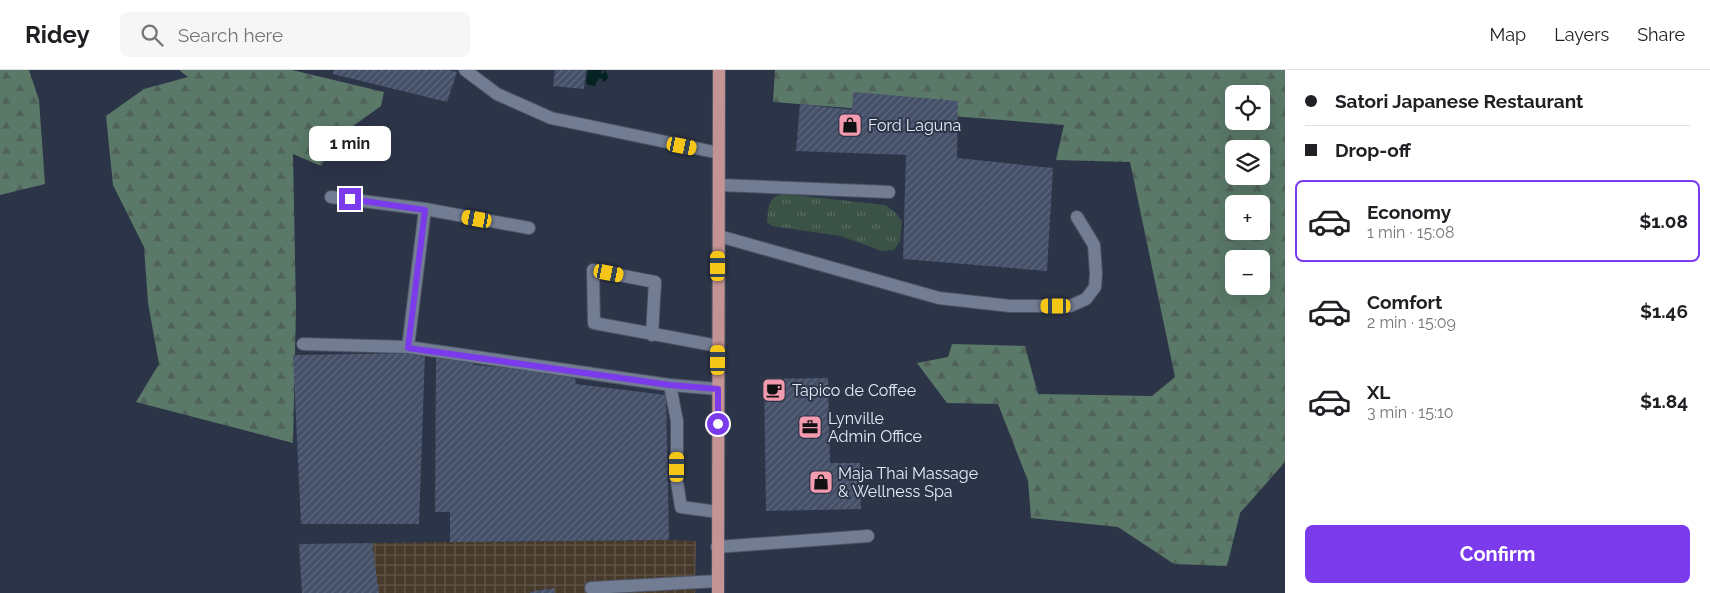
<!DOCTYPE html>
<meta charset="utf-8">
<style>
:root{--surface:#fff;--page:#f6f6f6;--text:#202124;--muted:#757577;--line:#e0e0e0;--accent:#7c3aed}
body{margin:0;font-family:Raleway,sans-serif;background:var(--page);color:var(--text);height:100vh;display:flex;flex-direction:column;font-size:19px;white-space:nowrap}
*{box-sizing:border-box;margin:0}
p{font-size:16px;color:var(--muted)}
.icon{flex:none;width:28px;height:28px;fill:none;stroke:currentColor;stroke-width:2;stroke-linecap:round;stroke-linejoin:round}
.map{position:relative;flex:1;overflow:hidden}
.details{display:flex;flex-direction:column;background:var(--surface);width:425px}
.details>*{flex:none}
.banner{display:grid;align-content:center;height:110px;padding:0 20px;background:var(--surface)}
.controls{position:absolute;left:1225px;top:15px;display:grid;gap:10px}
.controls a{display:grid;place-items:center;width:45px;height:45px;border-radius:8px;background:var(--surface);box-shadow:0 5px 20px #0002;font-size:25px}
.end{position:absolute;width:22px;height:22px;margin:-11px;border:6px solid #7c3aed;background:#fff;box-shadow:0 0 0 2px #fff}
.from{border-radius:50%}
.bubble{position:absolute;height:35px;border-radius:8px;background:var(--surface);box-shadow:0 5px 20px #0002;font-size:16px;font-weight:700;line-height:35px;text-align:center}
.car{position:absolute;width:15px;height:30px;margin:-15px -8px;border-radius:6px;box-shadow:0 0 4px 1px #0007;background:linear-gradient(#f5c518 24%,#345 0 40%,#f5c518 0 76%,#345 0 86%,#f5c518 0)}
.banner b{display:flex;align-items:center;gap:18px;height:48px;font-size:19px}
.banner b+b{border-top:1px solid var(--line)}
.banner i{width:12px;height:12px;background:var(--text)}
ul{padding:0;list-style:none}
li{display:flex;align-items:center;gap:15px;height:82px;margin:0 10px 8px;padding:0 10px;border:2px solid transparent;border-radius:8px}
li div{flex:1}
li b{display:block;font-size:19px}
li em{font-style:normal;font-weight:700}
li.selected{border-color:var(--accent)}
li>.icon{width:45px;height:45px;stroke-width:1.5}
.cta{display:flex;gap:10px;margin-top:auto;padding:10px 20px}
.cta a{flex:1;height:58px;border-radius:8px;background:var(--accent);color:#fff;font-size:20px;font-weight:700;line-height:58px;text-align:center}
header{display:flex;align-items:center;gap:30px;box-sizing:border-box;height:70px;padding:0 25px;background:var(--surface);border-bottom:1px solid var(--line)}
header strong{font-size:24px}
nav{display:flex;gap:28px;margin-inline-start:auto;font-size:18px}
.search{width:350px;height:45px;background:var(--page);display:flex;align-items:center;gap:12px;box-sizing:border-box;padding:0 18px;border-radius:8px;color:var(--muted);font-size:19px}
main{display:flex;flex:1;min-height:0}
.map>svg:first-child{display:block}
.industrial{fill:url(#industrial-grid)}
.grass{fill:url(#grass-tufts)}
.forest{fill:url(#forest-firs);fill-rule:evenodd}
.water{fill:#052323}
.building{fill:url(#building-hatch)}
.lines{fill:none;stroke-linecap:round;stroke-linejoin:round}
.minor-casing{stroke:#4a5262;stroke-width:14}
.major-casing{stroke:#4a5262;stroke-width:14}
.minor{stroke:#727d94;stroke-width:12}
.major{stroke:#c49393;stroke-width:12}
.route{stroke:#7c3aed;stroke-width:6}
.labels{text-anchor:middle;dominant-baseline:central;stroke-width:4;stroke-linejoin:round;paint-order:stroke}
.poi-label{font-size:16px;fill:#e4eaf7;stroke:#2c3448;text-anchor:start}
</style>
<header>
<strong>Ridey</strong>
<div class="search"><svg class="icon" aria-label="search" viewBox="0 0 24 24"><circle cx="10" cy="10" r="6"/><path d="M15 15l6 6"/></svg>Search here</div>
<nav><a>Map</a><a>Layers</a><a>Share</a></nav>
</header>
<main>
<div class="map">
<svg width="1285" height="523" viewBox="0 0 1285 523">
<defs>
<pattern id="industrial-grid" width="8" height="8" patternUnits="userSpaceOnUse" patternTransform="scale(1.25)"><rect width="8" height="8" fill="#473a2b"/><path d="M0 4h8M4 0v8" fill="none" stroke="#61574a"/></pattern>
<pattern id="grass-tufts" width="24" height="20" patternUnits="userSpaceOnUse" patternTransform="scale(1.25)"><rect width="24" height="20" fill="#3b5346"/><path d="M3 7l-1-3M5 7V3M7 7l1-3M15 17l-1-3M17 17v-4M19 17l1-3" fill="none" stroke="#576c61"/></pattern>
<pattern id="forest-firs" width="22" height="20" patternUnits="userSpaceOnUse" patternTransform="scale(1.25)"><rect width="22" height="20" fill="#5a7968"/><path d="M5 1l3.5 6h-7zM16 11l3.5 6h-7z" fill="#50625a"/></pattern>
<pattern id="building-hatch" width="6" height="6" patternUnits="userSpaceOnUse" patternTransform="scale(1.25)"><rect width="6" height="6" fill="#444f68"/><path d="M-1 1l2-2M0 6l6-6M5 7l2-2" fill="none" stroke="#5f687e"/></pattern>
</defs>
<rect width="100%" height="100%" fill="#2c3448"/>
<!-- industrial -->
<path class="industrial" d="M669,470L696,471L695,523H302L372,473Z"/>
<!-- grass -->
<path class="grass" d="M784,124L885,135L894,141L902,151L900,171L894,180L882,181L840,166L772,156L767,152C769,136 767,127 784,124Z"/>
<!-- forest -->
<g class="forest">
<path d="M0,0H29L39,30L45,114L0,125Z"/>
<path d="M179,0H292L384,22L381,36L339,66L321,96L293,84L296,238L293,373L136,332L159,294L148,233L144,177L113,115L106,46L144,19L188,7Z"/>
<path d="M775,0H1285V392L1240,443L1227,496L1174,494L1118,457L1031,448L1028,411L998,334L947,333L917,293L948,287L952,274L1025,276L1038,324L1152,326L1175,307L1130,92L1056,90L1064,55L773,32ZM1234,24H1261V51H1234ZM1234,79H1261V106H1234ZM1234,134H1261V161H1234ZM1234,189H1261V216H1234Z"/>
</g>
<!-- water -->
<path class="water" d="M588,0H602L601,3L603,4L605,0L608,6L607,10L602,12V9L599,8L595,16L588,15L586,12Z"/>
<!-- building -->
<g class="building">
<path d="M334,0H448L457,2L447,32L333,4Z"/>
<path d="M555,0H586L584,19L553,16Z"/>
<path d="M853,22L958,31L957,88L1053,98L1047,201L903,189L906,85L796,81L800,34L852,40Z"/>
<path d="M425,283L419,454H301L293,285Z"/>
<path d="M436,288L470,289L474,295L574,304L576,314L666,325L669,470L450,472V442H435Z"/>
<path d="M828,308L830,393H860L861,439L766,441L764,309Z"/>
<path d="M372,473L379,523H302L299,474Z"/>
<path d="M554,518L555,523H530V522Z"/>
</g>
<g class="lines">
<!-- minor casing -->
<g class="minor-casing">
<g id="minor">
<path d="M465,0L497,24L551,48L719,83"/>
<path d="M719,115L889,122"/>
<path d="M331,127L425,139L529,158"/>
<path d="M719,166L939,228L1010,236H1070L1086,229L1095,217L1096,204L1094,175L1077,147"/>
<path d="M652,265L655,212L593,200L594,253L718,276"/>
<path d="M303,274L408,277L670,315L718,319"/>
<path d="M408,277L425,139"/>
<path d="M670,315L677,351V412L681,437L718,442"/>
<path d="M717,477L868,466"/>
<path d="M591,518L718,511"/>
</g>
</g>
<!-- major casing -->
<g class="major-casing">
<path id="major" d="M718,523L719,0"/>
</g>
<!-- minor -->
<use href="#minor" class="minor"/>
<!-- major -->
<use href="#major" class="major"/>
</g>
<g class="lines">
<!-- route -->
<path class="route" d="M350,129L425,140L408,278L670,315L718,319V354"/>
</g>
<!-- icons -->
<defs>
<g id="shop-square" transform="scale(1.25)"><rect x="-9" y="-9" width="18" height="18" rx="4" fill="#f29aae" stroke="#2c3448"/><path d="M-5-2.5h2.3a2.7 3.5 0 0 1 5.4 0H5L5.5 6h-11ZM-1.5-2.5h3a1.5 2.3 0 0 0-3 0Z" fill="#111"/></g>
<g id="cafe-square" transform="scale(1.25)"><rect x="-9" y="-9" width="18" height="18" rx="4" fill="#f29aae" stroke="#2c3448"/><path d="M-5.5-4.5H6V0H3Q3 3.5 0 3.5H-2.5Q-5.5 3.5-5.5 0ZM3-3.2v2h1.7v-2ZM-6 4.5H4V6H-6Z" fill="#111"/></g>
<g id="office-square" transform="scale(1.25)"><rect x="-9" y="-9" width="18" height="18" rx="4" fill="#f29aae" stroke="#2c3448"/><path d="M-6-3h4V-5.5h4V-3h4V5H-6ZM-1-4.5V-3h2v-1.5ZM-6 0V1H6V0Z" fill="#111"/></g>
</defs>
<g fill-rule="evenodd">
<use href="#shop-square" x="850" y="55"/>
<use href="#cafe-square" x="774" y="320"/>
<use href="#office-square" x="810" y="357"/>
<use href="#shop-square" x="821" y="412"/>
</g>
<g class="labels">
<!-- poi labels -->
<g class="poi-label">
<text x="868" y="55">Ford Laguna</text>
<text x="792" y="320">Tapico de Coffee</text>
<text x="828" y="348">Lynville<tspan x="828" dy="18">Admin Office</tspan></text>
<text x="838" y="403">Maja Thai Massage<tspan x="838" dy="18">&amp; Wellness Spa</tspan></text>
</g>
</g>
</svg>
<div class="controls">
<a><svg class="icon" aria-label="locate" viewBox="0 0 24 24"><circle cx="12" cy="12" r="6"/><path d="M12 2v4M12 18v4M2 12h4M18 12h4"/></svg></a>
<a><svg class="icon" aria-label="layers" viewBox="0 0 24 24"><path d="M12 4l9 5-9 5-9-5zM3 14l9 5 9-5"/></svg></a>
<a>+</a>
<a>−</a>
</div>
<i class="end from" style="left:718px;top:354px"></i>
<i class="end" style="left:350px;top:129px"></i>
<div class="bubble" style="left:309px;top:56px;width:82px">1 min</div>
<i class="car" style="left:682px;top:76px;rotate:101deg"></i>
<i class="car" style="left:477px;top:149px;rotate:280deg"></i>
<i class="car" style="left:718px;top:196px;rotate:0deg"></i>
<i class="car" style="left:609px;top:203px;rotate:101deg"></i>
<i class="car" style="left:1056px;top:236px;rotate:270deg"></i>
<i class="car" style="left:718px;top:290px;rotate:0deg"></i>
<i class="car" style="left:677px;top:397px;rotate:0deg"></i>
</div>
<section class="details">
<div class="banner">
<b><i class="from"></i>Satori Japanese Restaurant</b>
<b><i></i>Drop-off</b>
</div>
<ul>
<li class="selected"><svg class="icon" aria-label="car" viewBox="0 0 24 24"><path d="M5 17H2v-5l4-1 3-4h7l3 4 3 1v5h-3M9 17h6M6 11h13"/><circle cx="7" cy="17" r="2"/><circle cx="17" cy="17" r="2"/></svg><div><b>Economy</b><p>1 min · 15:08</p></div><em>$1.08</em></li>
<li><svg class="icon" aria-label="car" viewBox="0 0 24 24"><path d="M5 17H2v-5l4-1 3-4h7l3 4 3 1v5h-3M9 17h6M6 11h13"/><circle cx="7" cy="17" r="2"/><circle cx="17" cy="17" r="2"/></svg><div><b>Comfort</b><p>2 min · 15:09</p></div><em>$1.46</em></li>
<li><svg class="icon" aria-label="car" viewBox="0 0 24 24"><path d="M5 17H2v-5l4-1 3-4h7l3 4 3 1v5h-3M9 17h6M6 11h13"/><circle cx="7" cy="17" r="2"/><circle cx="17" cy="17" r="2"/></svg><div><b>XL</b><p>3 min · 15:10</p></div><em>$1.84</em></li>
</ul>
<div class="cta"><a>Confirm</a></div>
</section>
</main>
